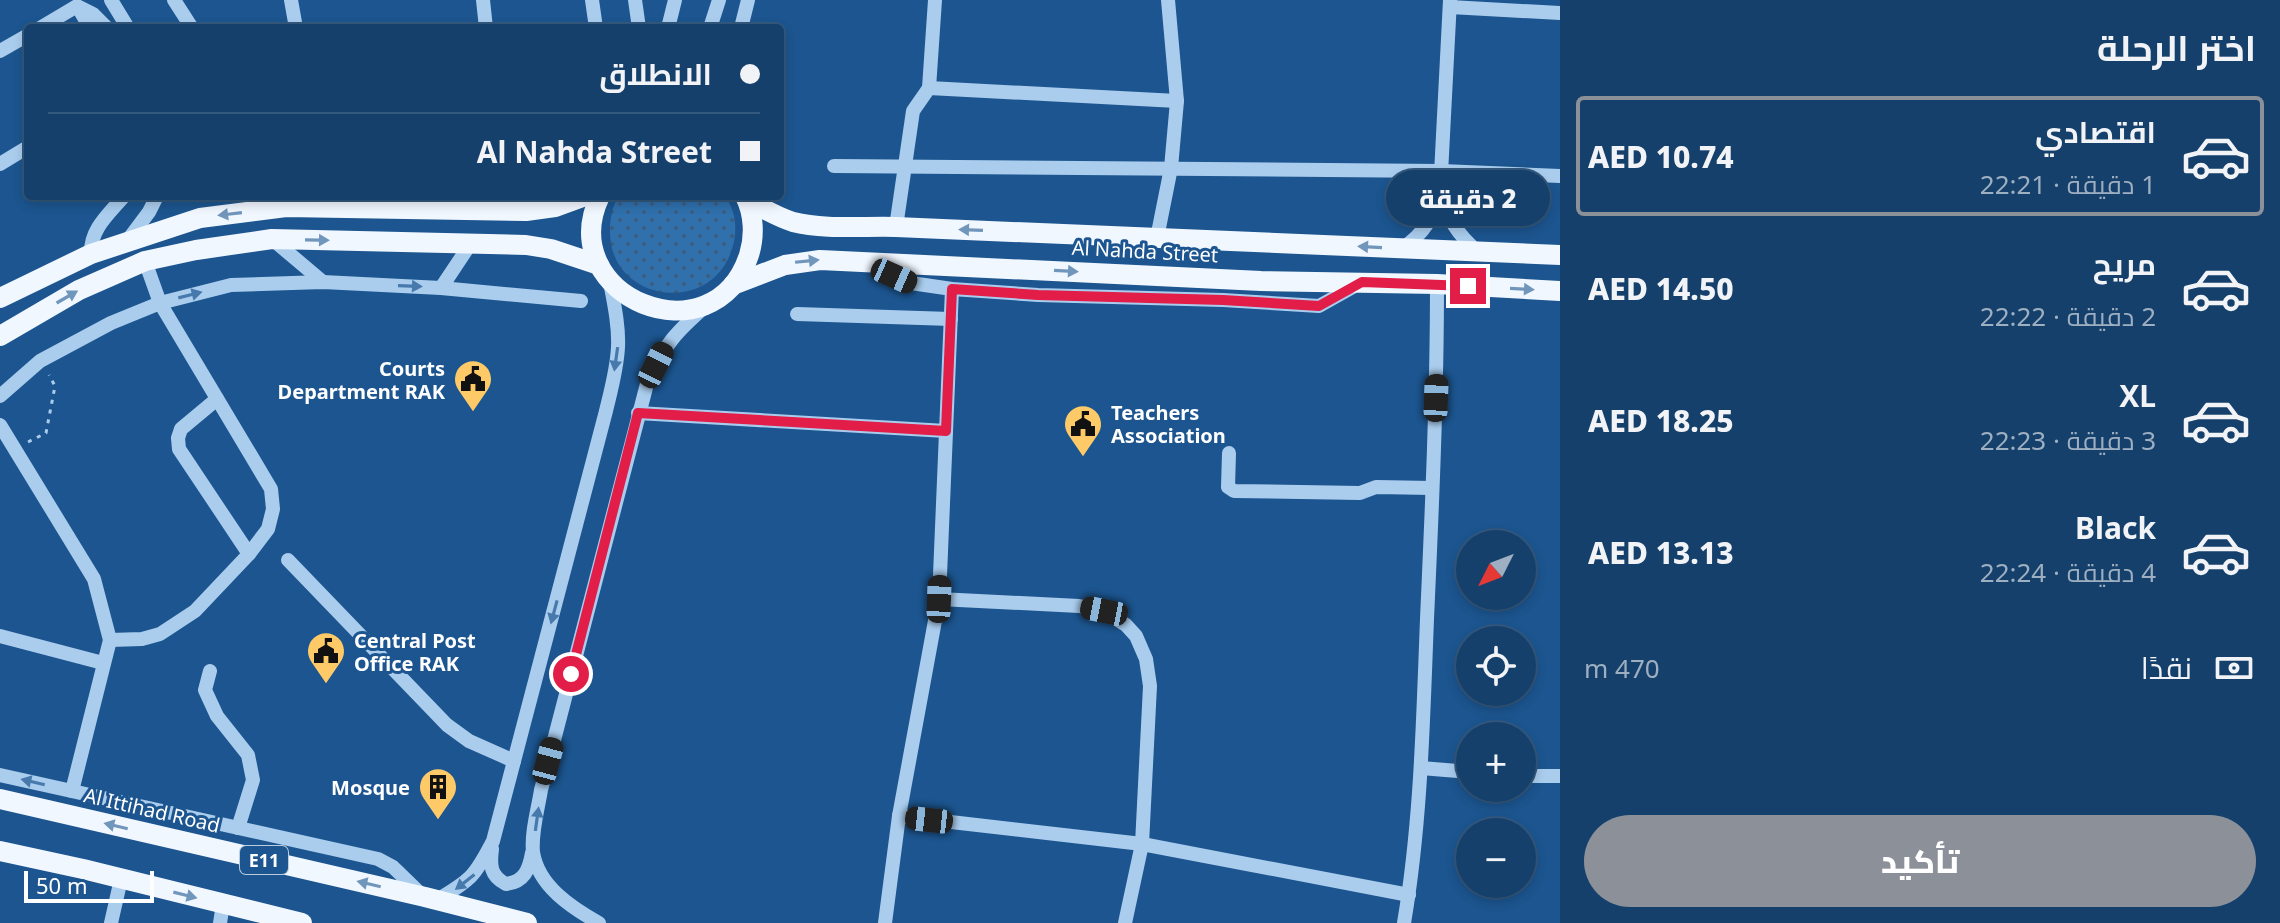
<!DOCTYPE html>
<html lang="ar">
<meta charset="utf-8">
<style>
:root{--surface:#15406b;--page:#1e4771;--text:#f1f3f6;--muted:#9dafc1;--line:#34597e;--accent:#8c9099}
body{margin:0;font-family:"Noto Sans",Cairo,sans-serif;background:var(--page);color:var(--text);direction:rtl;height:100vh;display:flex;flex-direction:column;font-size:30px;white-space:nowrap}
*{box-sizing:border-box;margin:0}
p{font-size:26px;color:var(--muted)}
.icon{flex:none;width:44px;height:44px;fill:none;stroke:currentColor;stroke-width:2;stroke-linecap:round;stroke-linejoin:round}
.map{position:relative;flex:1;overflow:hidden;direction:ltr}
.panel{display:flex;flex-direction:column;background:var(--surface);width:720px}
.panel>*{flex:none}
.banner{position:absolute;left:24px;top:24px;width:760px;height:176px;border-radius:8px;box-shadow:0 4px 12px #0003,0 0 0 2px var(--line);direction:rtl;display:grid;align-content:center;height:176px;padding:0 24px;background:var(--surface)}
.needle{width:52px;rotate:228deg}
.fabs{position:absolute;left:1456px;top:530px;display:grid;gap:16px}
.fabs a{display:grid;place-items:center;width:80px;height:80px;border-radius:50%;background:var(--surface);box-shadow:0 4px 12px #0003,0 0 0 2px var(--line);font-size:40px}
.scale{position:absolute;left:24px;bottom:20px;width:130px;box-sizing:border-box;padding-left:8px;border:4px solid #fff;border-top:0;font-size:22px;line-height:28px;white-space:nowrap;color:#fff;-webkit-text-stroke:6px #1c558f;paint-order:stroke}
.end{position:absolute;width:36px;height:36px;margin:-18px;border:10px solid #e11d48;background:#fff;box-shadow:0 0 0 4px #fff}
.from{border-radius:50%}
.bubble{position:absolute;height:56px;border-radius:28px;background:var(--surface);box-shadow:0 4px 12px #0003,0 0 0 2px var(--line);font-size:26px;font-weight:800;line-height:56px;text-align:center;direction:rtl}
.car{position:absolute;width:24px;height:48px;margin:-24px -12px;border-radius:10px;box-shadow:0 0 6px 2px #0007;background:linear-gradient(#222 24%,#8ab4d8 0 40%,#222 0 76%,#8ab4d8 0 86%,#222 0)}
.banner b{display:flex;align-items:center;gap:28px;height:76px;font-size:30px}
.banner b+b{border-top:2px solid var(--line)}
.banner i{width:20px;height:20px;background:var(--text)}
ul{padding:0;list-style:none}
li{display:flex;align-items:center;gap:24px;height:120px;margin:0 16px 12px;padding:0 8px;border:4px solid transparent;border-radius:8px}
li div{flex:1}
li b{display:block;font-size:30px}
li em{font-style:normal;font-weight:800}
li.active{border-color:var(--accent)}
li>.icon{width:72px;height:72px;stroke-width:1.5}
h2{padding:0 24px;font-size:36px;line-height:96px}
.pay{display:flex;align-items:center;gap:20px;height:88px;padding:0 24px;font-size:30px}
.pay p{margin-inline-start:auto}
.button{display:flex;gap:16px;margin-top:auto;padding:16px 24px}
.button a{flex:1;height:92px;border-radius:48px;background:var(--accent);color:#fff;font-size:32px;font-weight:800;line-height:92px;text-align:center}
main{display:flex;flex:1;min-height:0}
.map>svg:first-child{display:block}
.grass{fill:url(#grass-dots)}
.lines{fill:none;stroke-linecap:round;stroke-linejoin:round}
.path{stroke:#aacdee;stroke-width:3;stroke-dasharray:4 6;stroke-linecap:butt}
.minor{stroke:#aacdee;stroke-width:14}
.major{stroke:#f1f7ff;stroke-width:20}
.oneway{fill:#7196bc}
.oneway2{fill:#4779ac}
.route{stroke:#e11d48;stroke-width:10}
.labels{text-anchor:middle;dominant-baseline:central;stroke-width:6;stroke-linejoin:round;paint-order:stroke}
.shield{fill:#1c558f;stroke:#bcd;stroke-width:2}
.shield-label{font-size:18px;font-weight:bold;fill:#fff}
.street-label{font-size:20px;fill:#fff;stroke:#1c558f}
.poi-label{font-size:20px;font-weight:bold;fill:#fff;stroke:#1c558f;text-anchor:end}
</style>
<main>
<section class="panel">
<h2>اختر الرحلة</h2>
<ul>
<li class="active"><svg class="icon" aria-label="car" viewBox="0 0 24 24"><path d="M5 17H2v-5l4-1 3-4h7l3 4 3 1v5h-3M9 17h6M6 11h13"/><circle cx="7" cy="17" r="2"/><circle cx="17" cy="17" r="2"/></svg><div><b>اقتصادي</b><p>1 دقيقة · 22:21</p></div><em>AED 10.74</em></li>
<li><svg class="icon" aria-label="car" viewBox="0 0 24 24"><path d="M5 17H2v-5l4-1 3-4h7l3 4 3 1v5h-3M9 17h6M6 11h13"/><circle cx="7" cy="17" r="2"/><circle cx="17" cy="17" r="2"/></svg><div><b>مريح</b><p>2 دقيقة · 22:22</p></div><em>AED 14.50</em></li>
<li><svg class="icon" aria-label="car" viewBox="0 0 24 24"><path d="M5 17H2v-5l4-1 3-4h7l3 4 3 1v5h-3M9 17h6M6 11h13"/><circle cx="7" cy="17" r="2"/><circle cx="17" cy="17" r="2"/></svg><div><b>XL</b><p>3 دقيقة · 22:23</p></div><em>AED 18.25</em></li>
<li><svg class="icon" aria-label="car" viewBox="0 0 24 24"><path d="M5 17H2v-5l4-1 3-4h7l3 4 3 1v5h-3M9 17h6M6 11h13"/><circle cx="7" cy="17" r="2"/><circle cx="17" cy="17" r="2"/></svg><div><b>Black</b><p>4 دقيقة · 22:24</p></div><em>AED 13.13</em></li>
</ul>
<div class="pay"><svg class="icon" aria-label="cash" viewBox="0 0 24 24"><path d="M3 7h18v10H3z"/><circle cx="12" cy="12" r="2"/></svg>نقدًا<p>470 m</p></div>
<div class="button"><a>تأكيد</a></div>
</section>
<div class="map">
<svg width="1560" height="923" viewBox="0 0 1560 923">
<defs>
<pattern id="grass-dots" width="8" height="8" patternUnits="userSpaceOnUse" patternTransform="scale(2)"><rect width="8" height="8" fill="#2f70ad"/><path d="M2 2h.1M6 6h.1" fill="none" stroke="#405a73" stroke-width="1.8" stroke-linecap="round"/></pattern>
</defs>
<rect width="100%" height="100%" fill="#1c558f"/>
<!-- grass -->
<path class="grass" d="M619,196H725C736,211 738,231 732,249C711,317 609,302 610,231C610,219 612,206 619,196Z"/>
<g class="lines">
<!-- path -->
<path class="path" d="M28,442L46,433L55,386L49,375"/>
<!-- minor -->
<g class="minor">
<path d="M111,0L128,28"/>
<path d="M174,0L192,28"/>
<path d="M291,0L296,28"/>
<path d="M483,0L486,28"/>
<path d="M592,0L596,28"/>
<path d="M635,0L639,28"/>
<path d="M78,7L90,28"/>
<path d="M1450,7L1560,13"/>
<path d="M40,28L77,6L93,14L107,28"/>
<path d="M668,28L675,0"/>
<path d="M710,28L719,0"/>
<path d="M741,28L748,0"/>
<path d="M0,51L28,35"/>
<path d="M929,88L1177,101"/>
<path d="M0,164L28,147"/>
<path d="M834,166L1442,171L1560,176"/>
<path d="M1441,193C1447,218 1458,235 1478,252"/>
<path d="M262,196L285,207"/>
<path d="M896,227L913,111L929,88L935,0"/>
<path d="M1157,238L1171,168L1177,101L1168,0"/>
<path d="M272,239L323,282"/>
<path d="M128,240L149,212L157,196"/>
<path d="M1403,248C1424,233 1434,217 1440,193L1450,0"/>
<path d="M91,254C90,229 109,214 124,196"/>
<path d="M876,265L911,283L952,289L1038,295L1223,300L1319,306L1360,283"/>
<path d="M441,288L471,243"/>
<path d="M797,314L951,319"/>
<path d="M0,396L40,361L111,323L160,303L231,285L323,282L441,288L581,301"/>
<path d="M217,399L181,429L178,438L179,449L249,554"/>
<path d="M638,413L946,431"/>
<path d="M0,425L94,579L110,640L72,791"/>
<path d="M1229,453L1228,487L1234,491L1360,493L1376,487L1432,488"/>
<path d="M288,560L447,725L469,741L514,761"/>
<path d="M939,599L1079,606L1104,611L1126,625L1136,636L1146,659L1150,686L1142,844L1125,923"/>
<path d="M0,636L103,663"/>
<path d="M110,640L142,639L160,634L195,611L249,554L268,529L273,509L271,489L160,303L145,261"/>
<path d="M210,671L205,690L217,716L248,755L253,780L238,828"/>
<path d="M1421,768L1470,772"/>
<path d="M0,775L378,859L393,867L424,897"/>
<path d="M1522,776H1560"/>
<path d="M899,816L1142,844L1409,895"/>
<path d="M492,849C490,865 490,876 506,884C524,882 529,870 532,853"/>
<path d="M437,900C471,880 475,876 493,841L606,411C611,390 617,369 618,347C619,326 614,303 610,282"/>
<path d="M111,923L121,879"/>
<path d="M220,923L223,904"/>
<path d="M599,923C572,908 538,886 533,852C531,833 538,809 541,790L648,380C666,343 676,332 707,305"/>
<path d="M885,923L899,816L939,599L952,289"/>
<path d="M1404,923C1421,823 1423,721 1427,619C1432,508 1437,396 1437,284"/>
</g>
<!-- major -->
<g class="major">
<path d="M600,196C552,297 714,363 749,255C755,236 754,214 745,196"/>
<path d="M747,200C762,208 777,217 793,222C824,230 864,226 896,227L1560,255"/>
<path d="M733,285L785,265L820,260L1261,281L1437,284L1560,291"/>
<path d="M0,298L91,254L200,218L286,207L526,211L555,207L585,196"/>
<path d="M0,336L79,290L145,261L196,250L272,239L526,245L551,249L599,265"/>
<path d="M0,799L425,897L527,923"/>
<path d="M0,851L83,869L302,923"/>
</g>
</g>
<!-- one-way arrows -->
<defs><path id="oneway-solid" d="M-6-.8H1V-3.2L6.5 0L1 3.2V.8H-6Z" transform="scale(2)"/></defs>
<g class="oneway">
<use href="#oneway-solid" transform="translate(230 214) rotate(173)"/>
<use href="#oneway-solid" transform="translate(971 230) rotate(-178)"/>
<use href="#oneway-solid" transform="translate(317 240) rotate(1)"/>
<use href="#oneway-solid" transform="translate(1370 247) rotate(-177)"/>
<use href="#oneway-solid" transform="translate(807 261) rotate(-6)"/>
<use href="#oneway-solid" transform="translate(1066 271) rotate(3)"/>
<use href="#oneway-solid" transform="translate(1522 289) rotate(3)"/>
<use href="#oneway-solid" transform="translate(67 297) rotate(-30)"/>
<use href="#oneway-solid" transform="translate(116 826) rotate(-167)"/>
<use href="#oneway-solid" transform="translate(369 884) rotate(-167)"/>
<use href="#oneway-solid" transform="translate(185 895) rotate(14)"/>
</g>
<g class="oneway2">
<use href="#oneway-solid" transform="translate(410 286) rotate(2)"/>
<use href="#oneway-solid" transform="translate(190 295) rotate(-14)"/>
<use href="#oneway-solid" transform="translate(616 359) rotate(98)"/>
<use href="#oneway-solid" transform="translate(554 612) rotate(105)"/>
<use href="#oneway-solid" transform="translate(33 782) rotate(-167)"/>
<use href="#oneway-solid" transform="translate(537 819) rotate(-82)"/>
<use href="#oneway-solid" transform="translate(465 882) rotate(142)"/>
</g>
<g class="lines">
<!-- route -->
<path class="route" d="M571,674L638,413L946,431L952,289L1038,295L1223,300L1319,306L1362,282L1468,286"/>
</g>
<!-- icons -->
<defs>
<g id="civic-pin" transform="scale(2)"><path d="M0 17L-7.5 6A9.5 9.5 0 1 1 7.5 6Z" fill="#feca67" stroke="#1c558f"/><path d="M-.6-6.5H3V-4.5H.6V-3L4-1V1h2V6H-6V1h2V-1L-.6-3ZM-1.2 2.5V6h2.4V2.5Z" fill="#111"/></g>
<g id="building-pin" transform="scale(2)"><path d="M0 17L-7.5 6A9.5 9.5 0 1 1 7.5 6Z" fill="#feca67" stroke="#1c558f"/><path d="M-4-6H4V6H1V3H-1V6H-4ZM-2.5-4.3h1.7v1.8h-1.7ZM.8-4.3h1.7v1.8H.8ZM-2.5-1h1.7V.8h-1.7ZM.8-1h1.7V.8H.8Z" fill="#111"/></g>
</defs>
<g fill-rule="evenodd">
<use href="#civic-pin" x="473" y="379"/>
<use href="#civic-pin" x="1083" y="424"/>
<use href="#civic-pin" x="326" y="651"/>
<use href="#building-pin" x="438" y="787"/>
</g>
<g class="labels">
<!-- shield labels -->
<rect class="shield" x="240" y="846" width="48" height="28" rx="6"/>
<g class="shield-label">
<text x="264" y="860">E11</text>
</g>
<!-- street labels -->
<g class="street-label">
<text transform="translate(1145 251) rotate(3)">Al Nahda Street</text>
<text transform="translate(152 810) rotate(13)">Al Ittihad Road</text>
</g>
<!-- poi labels -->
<g class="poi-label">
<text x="445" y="368">Courts<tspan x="445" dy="23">Department RAK</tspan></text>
<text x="1111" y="412" text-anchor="start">Teachers<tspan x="1111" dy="23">Association</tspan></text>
<text x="354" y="640" text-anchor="start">Central Post<tspan x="354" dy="23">Office RAK</tspan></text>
<text x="410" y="787">Mosque</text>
</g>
</g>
</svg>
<div class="fabs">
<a><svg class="needle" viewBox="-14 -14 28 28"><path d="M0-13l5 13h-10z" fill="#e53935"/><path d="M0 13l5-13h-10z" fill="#9dafc1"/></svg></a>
<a><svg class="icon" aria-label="locate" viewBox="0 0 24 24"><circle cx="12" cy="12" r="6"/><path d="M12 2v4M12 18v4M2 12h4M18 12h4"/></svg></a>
<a>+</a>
<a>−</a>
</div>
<div class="scale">50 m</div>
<i class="end from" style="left:571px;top:674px"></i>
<i class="end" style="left:1468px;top:286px"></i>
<div class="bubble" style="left:1386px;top:170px;width:164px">2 دقيقة</div>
<i class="car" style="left:894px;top:276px;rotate:114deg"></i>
<i class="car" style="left:656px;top:365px;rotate:26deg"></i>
<i class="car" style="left:1436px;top:398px;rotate:2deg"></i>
<i class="car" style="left:939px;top:599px;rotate:2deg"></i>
<i class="car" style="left:1104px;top:611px;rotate:281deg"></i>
<i class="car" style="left:548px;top:761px;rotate:15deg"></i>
<i class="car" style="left:929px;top:820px;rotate:276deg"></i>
<div class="banner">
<b><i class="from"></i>الانطلاق</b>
<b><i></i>Al Nahda Street</b>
</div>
</div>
</main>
